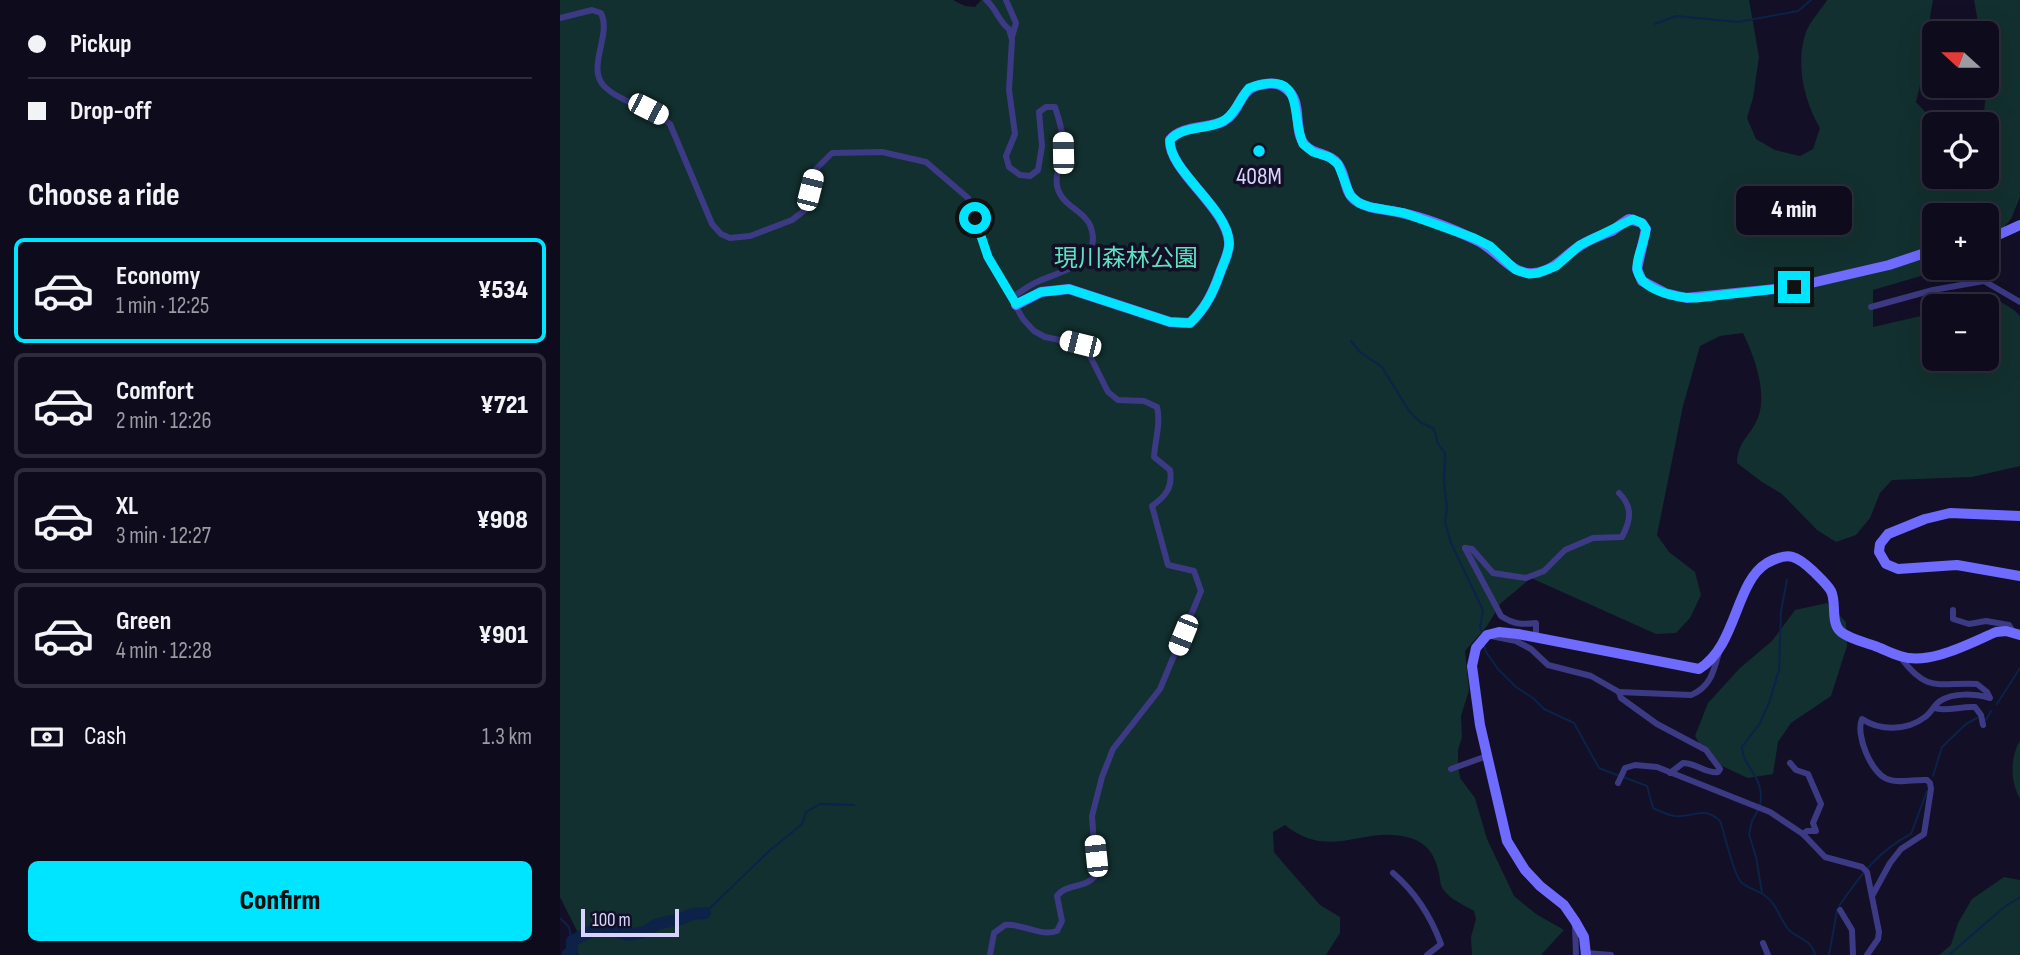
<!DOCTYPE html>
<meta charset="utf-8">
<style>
:root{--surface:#0e0b1c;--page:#1c1929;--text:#f1f3f6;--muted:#9b9ba3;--line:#2e2b3b;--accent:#00e5ff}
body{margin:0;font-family:"Sofia Sans Condensed","Noto Sans JP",sans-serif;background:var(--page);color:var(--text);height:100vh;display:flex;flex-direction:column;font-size:26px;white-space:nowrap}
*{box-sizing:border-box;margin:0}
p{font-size:23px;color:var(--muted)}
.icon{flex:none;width:38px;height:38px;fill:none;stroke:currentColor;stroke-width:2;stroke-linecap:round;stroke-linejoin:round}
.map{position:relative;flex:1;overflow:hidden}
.sheet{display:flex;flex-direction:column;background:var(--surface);width:560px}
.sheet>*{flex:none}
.banner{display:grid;align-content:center;height:154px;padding:0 28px;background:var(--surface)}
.needle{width:46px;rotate:291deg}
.tools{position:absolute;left:1362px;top:21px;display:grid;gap:14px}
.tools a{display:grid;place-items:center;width:77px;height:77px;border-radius:10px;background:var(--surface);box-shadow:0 7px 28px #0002,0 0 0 2px var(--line);font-size:35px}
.scale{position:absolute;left:21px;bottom:18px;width:98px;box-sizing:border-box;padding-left:7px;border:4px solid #d9d4ff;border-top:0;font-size:19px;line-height:24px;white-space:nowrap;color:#d9d4ff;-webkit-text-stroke:5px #130f26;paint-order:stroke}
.end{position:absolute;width:32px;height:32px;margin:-16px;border:9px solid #00e5ff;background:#111;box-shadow:0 0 0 4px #111}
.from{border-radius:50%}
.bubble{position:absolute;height:49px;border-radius:10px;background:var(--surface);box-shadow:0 7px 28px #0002,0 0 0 2px var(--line);font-size:23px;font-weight:800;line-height:49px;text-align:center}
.car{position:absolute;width:21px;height:42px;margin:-21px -10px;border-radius:9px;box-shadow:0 0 5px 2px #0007;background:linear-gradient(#fff 24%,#345 0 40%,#fff 0 76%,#345 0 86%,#fff 0)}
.banner b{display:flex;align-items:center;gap:24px;height:66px;font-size:26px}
.banner b+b{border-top:2px solid var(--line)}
.banner i{width:18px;height:18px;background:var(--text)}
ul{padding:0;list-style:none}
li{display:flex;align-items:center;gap:21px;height:105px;margin:0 14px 10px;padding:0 14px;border:4px solid var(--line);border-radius:10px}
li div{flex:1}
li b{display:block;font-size:26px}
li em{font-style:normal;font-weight:800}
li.selected{border-color:var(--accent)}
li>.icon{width:63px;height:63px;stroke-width:1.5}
h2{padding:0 28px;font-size:32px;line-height:84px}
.pay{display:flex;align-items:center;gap:18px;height:77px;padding:0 28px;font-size:26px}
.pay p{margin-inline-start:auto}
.cta{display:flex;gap:14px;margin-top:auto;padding:14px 28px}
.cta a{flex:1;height:80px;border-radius:10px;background:var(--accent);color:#111;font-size:28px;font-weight:800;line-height:80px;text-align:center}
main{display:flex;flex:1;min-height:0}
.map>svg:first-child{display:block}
.green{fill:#12302f}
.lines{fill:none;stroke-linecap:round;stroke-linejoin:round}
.stream{stroke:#0c2248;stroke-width:2}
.river{stroke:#0c2248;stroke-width:12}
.street{stroke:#3d3a85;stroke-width:6}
.secondary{stroke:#6f6bff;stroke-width:10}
.route{stroke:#00e5ff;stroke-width:9}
.poi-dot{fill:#00e5ff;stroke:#130f26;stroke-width:2.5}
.labels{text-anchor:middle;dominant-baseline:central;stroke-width:7;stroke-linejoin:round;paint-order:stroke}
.poi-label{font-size:24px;fill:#d9d4ff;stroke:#130f26}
.park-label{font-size:24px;fill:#5fe0c0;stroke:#130f26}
</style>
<main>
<section class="sheet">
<div class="banner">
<b><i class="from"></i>Pickup</b>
<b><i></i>Drop-off</b>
</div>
<h2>Choose a ride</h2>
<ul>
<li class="selected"><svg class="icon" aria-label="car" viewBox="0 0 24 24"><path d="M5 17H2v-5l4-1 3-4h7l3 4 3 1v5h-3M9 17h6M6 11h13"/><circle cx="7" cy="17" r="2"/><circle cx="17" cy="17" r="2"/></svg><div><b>Economy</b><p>1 min · 12:25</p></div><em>¥534</em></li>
<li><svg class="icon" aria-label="car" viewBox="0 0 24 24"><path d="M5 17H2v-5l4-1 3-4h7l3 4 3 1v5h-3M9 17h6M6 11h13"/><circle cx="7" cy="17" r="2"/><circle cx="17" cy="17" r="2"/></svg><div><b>Comfort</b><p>2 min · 12:26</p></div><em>¥721</em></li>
<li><svg class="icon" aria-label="car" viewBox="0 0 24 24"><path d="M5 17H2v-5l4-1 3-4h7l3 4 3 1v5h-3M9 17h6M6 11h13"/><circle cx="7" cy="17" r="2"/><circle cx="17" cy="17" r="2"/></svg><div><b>XL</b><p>3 min · 12:27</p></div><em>¥908</em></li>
<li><svg class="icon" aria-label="car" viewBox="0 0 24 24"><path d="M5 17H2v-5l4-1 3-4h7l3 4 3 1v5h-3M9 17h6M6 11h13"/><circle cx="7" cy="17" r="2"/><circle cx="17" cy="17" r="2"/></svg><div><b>Green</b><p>4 min · 12:28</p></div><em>¥901</em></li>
</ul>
<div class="pay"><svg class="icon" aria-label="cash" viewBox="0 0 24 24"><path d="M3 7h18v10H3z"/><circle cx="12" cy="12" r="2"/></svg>Cash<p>1.3 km</p></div>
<div class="cta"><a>Confirm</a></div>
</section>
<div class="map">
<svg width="1460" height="955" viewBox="0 0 1460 955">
<rect width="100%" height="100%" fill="#130f26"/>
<!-- green -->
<g class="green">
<path d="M0,0H393L405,6L415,7L421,0H1189L1199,57L1193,98L1187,118L1196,139L1215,150L1240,156L1253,149L1260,128C1244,101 1235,63 1246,32C1250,21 1261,10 1267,0H1373C1366,35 1366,67 1356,102L1371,118L1389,124H1374V177H1426V124H1407L1424,113L1427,80L1426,33H1420L1414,0H1460V197L1451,219L1426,248V215H1374V268H1388L1313,290V327L1374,313V359H1426V306H1404L1436,299L1454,310L1460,316V466L1412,477L1332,480L1320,493L1310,518L1296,535L1276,542L1257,530L1222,494L1202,482L1177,463C1178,443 1186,440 1195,424C1210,398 1195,358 1183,333L1160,336L1140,346L1123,406L1097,535L1109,552L1135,572L1141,595L1130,618L1116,633L1096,634L971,578L941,603L927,626L905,651L909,690L901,716L902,737L898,750V764L900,778L915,798L927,839L954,896L976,914L1004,930L981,955H912L911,937L916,919L914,911C904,905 889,899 883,889C880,885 880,878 879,873C875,856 868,843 850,838C805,824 770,862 725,825L713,832L714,852L724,864L760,905L780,917V933L766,955H18L17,931L0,897Z"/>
<path d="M1267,603L1286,622L1287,646L1271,696L1231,723L1218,742L1213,774L1188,778L1149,760L1135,736L1148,703L1180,668L1212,641L1235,610Z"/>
<path d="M1460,740V799C1450,781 1450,758 1460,740Z"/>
<path d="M1444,877L1460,880V955H1379L1391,945L1398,923L1412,899Z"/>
</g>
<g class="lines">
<!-- stream -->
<g class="stream">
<path d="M1095,24L1116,16L1178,22L1238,11L1251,0"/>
<path d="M791,341L800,352L822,367L849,411L860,422L874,429L878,444L885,453L884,482L887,508L885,522L891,543L923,610L920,627L922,633"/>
<path d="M924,645L926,652L938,669L956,687L973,698L984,709L1014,723L1039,768L1057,775"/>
<path d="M1437,704L1460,668"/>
<path d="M1426,720L1431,711"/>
<path d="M1373,776L1382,747L1406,724L1417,718"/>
<path d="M1063,777L1087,786L1093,808C1099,811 1108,815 1115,816C1134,818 1143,805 1160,821C1165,834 1173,874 1181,882C1187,888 1197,890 1204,895C1218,904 1219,919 1229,930C1239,939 1252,940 1255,955"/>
<path d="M1200,805C1206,777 1182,767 1182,747L1200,723L1209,703L1219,670L1221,611L1227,580"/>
<path d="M1198,810L1192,821L1189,834L1196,857L1202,892"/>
<path d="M1279,906C1299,877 1319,850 1351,834L1367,791"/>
<path d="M145,913L209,851L242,824L246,812L260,804L294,805"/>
<path d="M0,918L9,927L12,941"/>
<path d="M1269,955L1277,911"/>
<path d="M1389,955L1443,908L1460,897"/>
</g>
<!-- river -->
<path class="river" d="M7,955L12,951V941L36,929H48L68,935L84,932L97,924L121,919L132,914L145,913"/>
<!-- street -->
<g class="street">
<path d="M426,0C436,8 439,22 449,29L452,40L449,90L455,134L446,156L449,167L460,175L470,176L478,170L482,146L479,112L486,107H495C500,122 505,139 502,155C500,166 495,174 497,186C501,203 515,207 525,218C531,224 532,230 533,237C533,267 501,271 479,281C469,285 460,292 452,298"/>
<path d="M446,0L456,23L452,37"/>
<path d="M0,18L32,10L41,13C52,35 26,67 44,86C62,104 91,107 110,124L152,224L161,234L170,238L190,236L232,220L245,210L255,170L272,153L322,152L366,162L408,198L428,257L463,319L474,331L485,337L520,344L530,356L548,392L558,400L584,401L597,407C601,423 595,440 594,457L610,470C613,487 606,496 592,506L608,565L634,571L641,591L600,689L553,749L542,777L532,816L536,875C526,889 506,883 497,896L502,921L497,931C479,937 463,923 445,925L434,933L430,955"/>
<path d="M1311,307L1373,290L1424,281L1460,302"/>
<path d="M905,548L912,549L933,573L966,578L984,571L1005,550L1033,538L1062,537C1071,520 1073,507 1059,493"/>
<path d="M905,548L941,616C953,624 962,625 976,623V638"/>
<path d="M1393,610V619L1409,624L1426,621L1449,625L1453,632"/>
<path d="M931,636L956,641L971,649L988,665L1031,676L1059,692L1061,698L1097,724L1146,750L1160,769L1158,772C1146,774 1137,763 1123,763L1110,773"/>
<path d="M1059,692L1131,695C1151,687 1154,670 1159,652"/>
<path d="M1374,708C1386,712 1401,706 1415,707L1421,715L1423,725"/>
<path d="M1230,763L1236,770L1248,774L1261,804L1253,823L1256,831H1247L1243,834"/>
<path d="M891,769L927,756"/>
<path d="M1058,783L1065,768L1075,765L1097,767L1210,812L1243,834L1265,857L1302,867L1307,872L1319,932L1318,939L1307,955"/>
<path d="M833,873C854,891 871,917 881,944L867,955"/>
<path d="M1312,896L1330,863L1341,849L1364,834L1371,789L1370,783L1367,780C1354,779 1339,784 1327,779C1311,773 1295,734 1302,719C1320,731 1347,731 1365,717C1371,713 1374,705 1380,701C1394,692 1415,694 1430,698L1427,692L1417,684C1379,682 1368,694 1341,658"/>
<path d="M1280,910L1292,930L1293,955"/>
<path d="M1015,926L1016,955"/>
<path d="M1203,943L1208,955"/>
<path d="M1026,953L1051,955"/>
</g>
<!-- secondary -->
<g class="secondary">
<path d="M1426,237L1438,235L1460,225"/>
<path d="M456,305L481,292L509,289L610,322L630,323C645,309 653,293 660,273C663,264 670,252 669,242C667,208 608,170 610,140C621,125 649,129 664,121C683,110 677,87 705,84C712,83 720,84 725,88C745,101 731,131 746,146C755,155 769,153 777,163C787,174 783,192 796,201C809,210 827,209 842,213C865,218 895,230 916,240C936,248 951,276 974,273C996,271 1006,253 1023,244C1032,238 1043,235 1052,231C1058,227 1063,222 1069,219L1082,223L1086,229L1077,269L1082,281L1105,293L1126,298L1234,287L1329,265L1374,250"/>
<path d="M1460,516L1390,513L1365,519L1328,534L1320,544L1319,552L1326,564L1338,569L1397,565L1460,576"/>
<path d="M1026,955L1024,937L1015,921L1004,905L980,886L965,870L947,841L920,725L912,666L916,648L927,635L939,632L958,634L1139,669C1177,646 1175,582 1207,563C1229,551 1237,556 1253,571C1259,577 1267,584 1271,591C1277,603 1270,623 1281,632C1290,639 1304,642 1315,646C1323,649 1331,653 1340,656C1369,666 1410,643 1436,632L1446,631L1460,635"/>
</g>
</g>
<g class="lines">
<!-- route -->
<path class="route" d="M415,218L428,257L456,304L481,292L509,289L610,322L630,323C645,309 653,293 660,273C663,264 670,252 669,242C668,208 608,170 610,140C623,124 651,131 666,119C676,112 681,97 689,88C746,68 730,114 743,144L753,152L769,157L778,164L790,195L799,203L810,207L844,213L914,238L930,246L956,270L969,274L978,273L996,266L1020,245L1073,219L1082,223L1086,229C1085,241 1077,255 1077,267C1078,291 1118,298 1136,298L1234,287"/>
</g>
<!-- markers -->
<circle class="poi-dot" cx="699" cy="151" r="7"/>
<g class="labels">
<!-- poi labels -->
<g class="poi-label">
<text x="699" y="176">408M</text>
</g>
<!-- park labels -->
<g class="park-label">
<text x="566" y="258">現川森林公園</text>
</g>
</g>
</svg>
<div class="tools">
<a><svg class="needle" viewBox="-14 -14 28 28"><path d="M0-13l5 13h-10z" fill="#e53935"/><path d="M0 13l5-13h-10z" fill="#9b9ba3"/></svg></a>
<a><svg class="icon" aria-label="locate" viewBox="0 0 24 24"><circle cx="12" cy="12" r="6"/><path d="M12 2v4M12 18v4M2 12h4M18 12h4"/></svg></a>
<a>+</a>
<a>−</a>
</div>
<div class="scale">100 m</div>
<i class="end from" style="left:415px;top:218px"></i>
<i class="end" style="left:1234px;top:287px"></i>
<div class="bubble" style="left:1176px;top:186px;width:116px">4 min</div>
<i class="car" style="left:88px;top:109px;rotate:117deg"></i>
<i class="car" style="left:503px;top:153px;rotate:359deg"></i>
<i class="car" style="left:250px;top:190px;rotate:14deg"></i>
<i class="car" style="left:520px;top:344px;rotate:284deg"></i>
<i class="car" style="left:623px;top:635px;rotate:202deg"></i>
<i class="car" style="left:536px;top:856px;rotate:354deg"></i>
</div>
</main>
